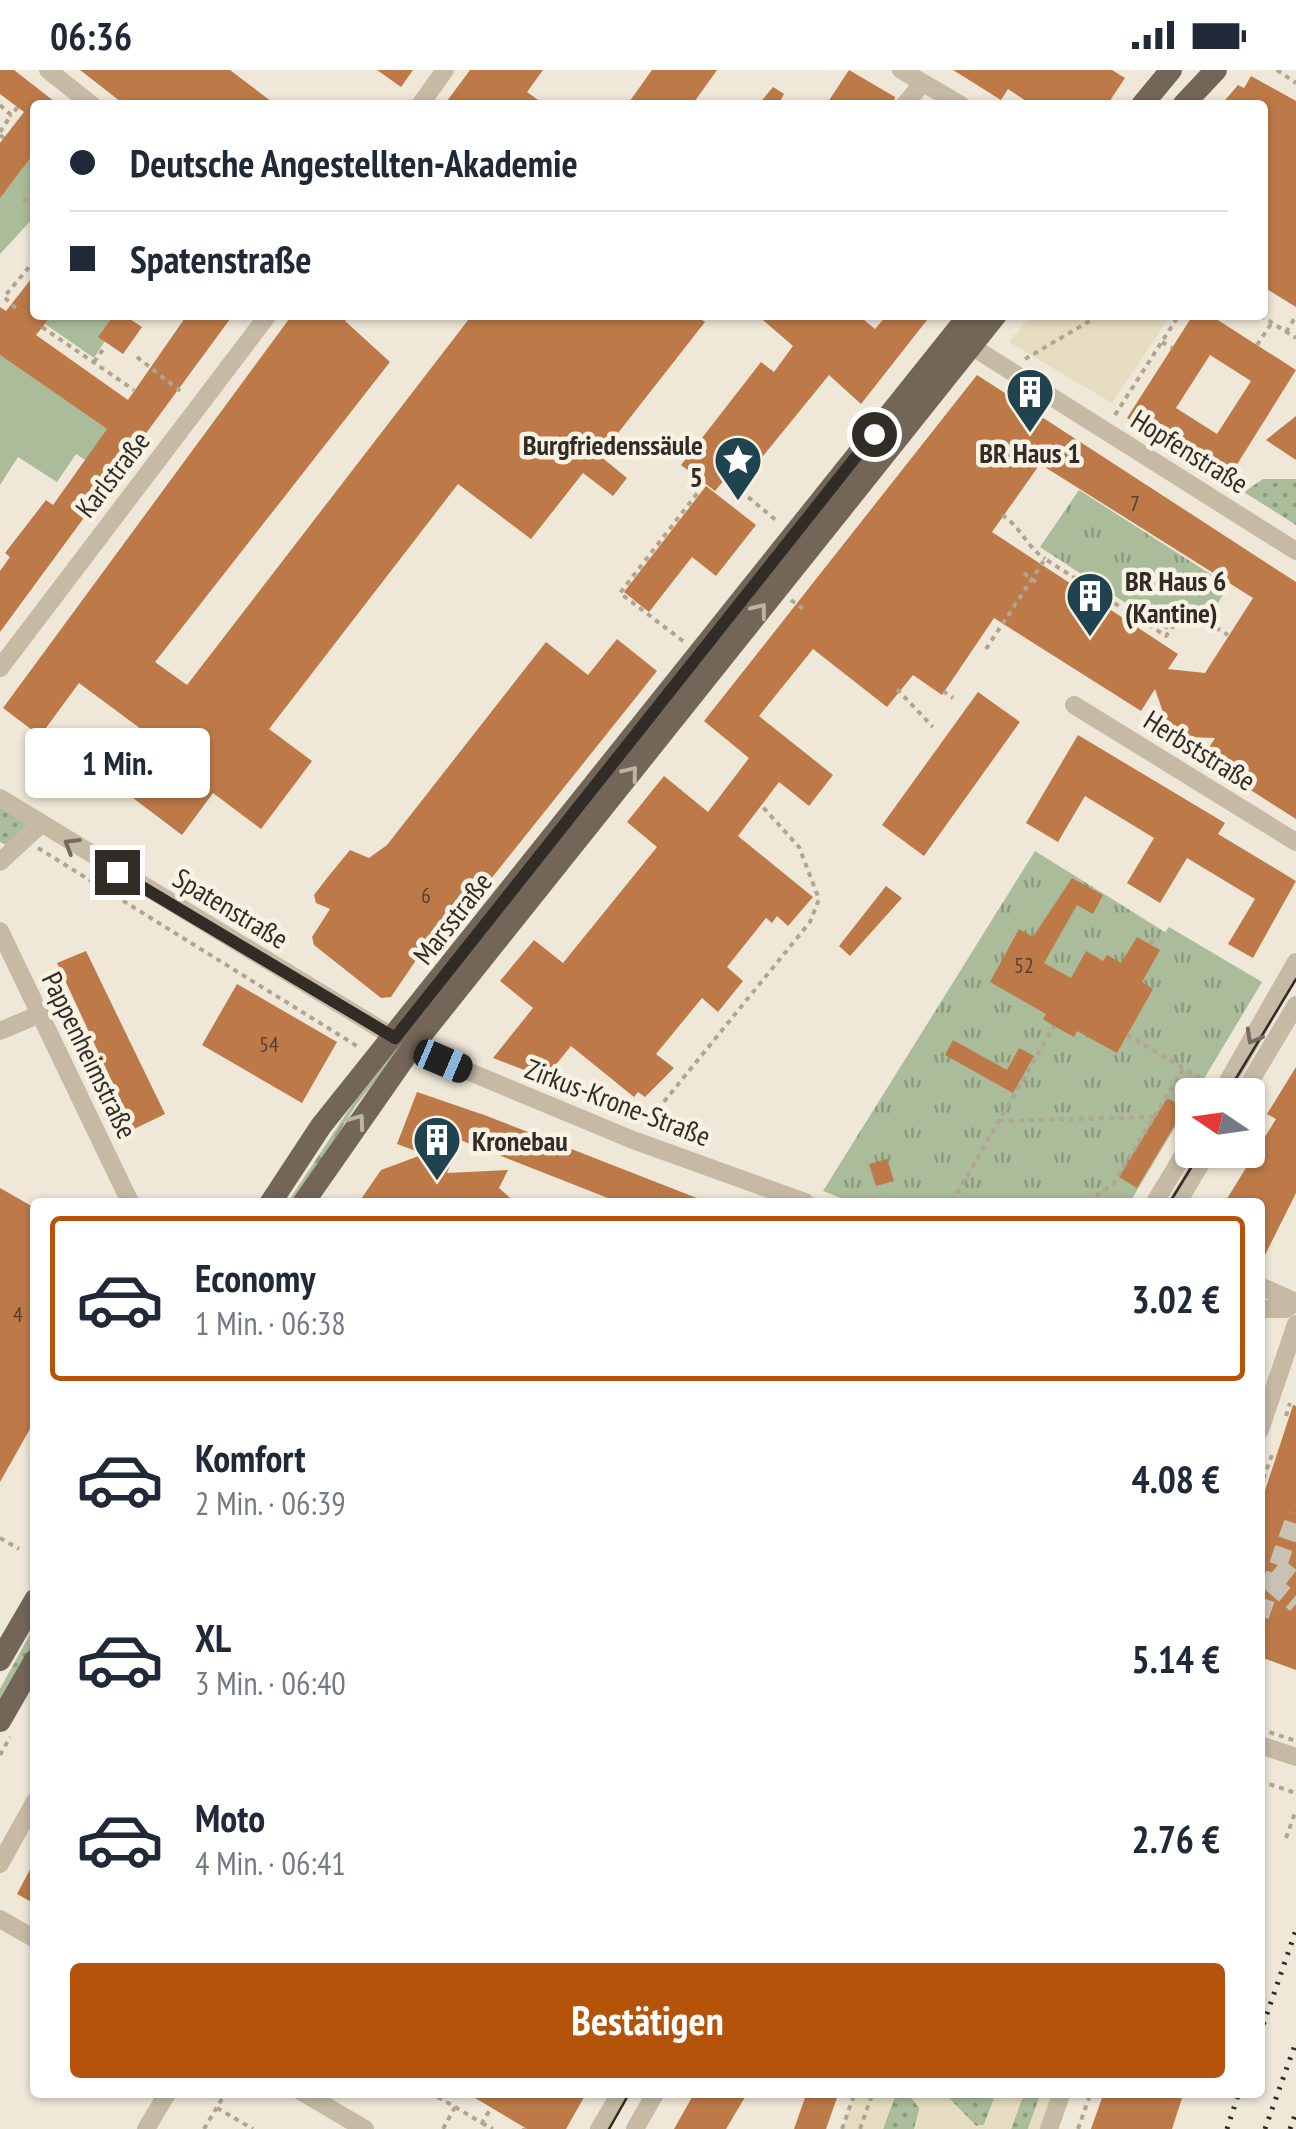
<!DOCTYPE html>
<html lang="de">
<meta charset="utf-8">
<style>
:root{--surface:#fff;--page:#f2f2f3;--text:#1f2937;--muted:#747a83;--line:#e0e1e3;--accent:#b45309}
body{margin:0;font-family:"PT Sans Narrow",sans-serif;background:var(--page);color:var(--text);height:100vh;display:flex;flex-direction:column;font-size:38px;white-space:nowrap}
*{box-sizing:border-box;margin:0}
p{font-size:32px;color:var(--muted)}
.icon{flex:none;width:55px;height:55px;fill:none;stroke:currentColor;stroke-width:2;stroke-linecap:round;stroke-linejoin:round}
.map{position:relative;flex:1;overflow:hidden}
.sheet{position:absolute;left:30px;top:1128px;width:1235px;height:900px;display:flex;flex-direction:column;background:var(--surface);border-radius:10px;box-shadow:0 2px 8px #0004}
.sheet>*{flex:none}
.banner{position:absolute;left:30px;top:30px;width:1238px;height:220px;border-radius:10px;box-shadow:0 2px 8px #0004;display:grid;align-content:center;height:220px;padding:0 40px;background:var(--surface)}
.needle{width:65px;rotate:283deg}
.controls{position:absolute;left:1175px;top:1008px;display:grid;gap:20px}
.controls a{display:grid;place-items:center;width:90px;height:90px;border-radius:10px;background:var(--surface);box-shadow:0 2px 8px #0004;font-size:50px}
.end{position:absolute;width:45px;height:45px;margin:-22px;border:12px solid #322c26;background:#fff;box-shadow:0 0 0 5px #fff}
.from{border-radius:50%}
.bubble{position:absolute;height:70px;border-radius:10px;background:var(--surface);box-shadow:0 2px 8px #0004;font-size:32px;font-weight:700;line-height:70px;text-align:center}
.car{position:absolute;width:30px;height:60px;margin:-30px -15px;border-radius:12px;box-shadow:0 0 8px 2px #0007;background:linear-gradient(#222 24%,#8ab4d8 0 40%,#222 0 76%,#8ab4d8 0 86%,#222 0)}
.banner b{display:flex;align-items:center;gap:35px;height:95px;font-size:38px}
.banner b+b{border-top:2px solid var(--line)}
.banner i{width:25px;height:25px;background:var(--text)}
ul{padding:18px 0 0;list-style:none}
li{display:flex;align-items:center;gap:30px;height:165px;margin:0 20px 15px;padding:0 20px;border:5px solid transparent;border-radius:10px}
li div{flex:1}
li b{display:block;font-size:38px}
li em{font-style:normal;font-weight:700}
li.selected{border-color:var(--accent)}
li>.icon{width:90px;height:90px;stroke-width:1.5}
.cta{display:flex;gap:20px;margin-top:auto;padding:20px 40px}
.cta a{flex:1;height:115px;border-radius:10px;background:var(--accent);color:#fff;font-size:40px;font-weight:700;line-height:115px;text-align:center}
.status{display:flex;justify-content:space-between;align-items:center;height:70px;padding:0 50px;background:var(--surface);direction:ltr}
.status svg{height:28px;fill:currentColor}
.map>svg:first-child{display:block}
.grass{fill:url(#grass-dots)}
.forest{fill:url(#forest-firs)}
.park{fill:url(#park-tufts)}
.garden{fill:#aabc9a}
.plaza{fill:#e6dcc0}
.building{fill:#bd7a48;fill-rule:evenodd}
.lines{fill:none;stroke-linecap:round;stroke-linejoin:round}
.minor-tunnel{stroke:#c9c2b4;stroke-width:18;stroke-dasharray:18 9;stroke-linecap:butt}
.path{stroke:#b1a590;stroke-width:4;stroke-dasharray:5 5;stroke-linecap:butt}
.minor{stroke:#c6baa5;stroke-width:18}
.major{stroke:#736658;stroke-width:22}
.tram{stroke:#322c26;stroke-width:2.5}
.rail{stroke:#322c26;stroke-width:5;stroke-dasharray:2.5 8;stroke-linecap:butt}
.path-bridge{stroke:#b1a590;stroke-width:4;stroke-dasharray:5 5;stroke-linecap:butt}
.oneway{stroke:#bcb3a5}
.oneway2{stroke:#756c5f}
.route{stroke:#322c26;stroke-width:12}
.labels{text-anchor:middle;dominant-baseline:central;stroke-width:9;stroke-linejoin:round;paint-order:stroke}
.number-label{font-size:22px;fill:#55402e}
.poi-label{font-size:28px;font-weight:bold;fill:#322c26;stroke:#f7f2e4;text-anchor:start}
.street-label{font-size:28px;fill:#322c26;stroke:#f7f2e4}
</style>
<div class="status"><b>06:36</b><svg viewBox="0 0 49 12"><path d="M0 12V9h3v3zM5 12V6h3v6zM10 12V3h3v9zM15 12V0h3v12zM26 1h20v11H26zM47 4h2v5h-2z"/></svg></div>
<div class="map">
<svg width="1296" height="2059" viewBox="0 0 1296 2059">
<defs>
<pattern id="grass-dots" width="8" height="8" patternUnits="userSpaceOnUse" patternTransform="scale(2.5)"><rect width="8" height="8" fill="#aabc9a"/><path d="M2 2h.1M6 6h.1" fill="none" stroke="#8b997d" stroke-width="1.8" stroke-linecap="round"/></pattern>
<pattern id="forest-firs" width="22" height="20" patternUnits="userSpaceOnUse" patternTransform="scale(2.5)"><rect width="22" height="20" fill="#aabc9a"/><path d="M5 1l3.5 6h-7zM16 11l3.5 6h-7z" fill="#8b997d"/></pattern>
<pattern id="park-tufts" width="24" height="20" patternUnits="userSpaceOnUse" patternTransform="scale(2.5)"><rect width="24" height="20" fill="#aabc9a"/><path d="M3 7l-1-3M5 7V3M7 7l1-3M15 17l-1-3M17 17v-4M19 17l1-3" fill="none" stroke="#8b997d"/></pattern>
</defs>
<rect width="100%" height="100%" fill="#efe8d8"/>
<!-- grass -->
<g class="grass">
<path d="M1263,409H1296V455L1244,422Z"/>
<path d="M0,736L29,753L6,775L0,772Z"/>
<path d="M35,1555V1575L0,1636V1619Z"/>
<path d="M896,2023H907L920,2037L914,2059H883Z"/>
<path d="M944,2023H996L984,2055L976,2056Z"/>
<path d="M1024,2023H1041L1028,2059H1011Z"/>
</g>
<!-- forest -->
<path class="forest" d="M675,634L357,1034L294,1132H288L354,1032Z"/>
<!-- park -->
<g class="park">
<path d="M1079,420L1229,516L1207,549L1184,535L1167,560L1040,477Z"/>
<path d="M1035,781L1165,862L1169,857L1262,912L1130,1132H851L823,1121Z"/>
</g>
<!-- garden -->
<g class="garden">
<path d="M35,82V146L0,184V116L6,120Z"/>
<path d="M52,245H114L99,266L105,271L94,288L45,254Z"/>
<path d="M0,285L107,359L87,391L76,384L57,412L18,387L0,415Z"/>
</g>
<!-- plaza -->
<g class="plaza">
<path d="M1031,245H1171L1112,333L1009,272Z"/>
<path d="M855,2023H896L883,2059H842Z"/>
<path d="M907,2023H944L976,2056L985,2055L996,2023H1024L1011,2059H914L920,2039Z"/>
<path d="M1041,2023H1054L1042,2059H1028Z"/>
</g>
<!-- building -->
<g class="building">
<path d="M0,0H14L59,35H35V82L0,128V73L24,42L0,24Z"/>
<path d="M80,0H230L276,35H125Z"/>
<path d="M377,0H413L401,17Z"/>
<path d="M470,0H543L527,22L545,35H444Z"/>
<path d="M652,0H717L692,35H627Z"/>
<path d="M849,0L895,27L893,35H826Z"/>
<path d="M953,0H1112L1125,8L1107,35H1032L1008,19L1001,30Z"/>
<path d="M1251,6L1296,31V237L1262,216V35H1221L1238,15L1244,18Z"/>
<path d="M773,17L784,24L778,35H758Z"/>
<path d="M35,204V245H52L36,265L128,330L187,245H233L0,562V501L10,487L5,483L46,430L53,435L107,359L0,285V237L6,241Z"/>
<path d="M114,245H124L142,257L123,284L98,267Z"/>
<path d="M292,245H350L345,251L390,292L155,592L187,615L472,245H695L705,252L600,386L627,408L613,426L583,403L531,469L458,414L269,659L312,691L261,759L213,723L182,765L109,710L145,662L79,613L40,666L3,638Z"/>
<path d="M757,245H858L875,259L887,245H931L861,334L829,305L746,407L734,398L715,421L681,395L761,292L774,302L793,276Z"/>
<path d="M1193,245H1210L1296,300L1226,412L1127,348ZM1210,285L1251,311L1217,364L1176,338Z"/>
<path d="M977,305L1296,512V749L1202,689L1215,668L1187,667L1168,657L1155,619L1141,641L994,548L942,625L913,605L887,637L813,579L759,646L833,705L809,736L779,712L738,766L813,827L788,856L777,846L772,853L766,848L727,897L743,911L718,942L702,928L656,984L674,998L645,1027L638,1022L634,1027L571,976L545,1008L493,988L533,938L500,911L534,870L563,893L657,777L627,752L664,706L708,742L749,688L704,651ZM1040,394L1253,528L1205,603L1168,599L1178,584L992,462Z"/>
<path d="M1296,346V390L1266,370Z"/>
<path d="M706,416L756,455L716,506L692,487L649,542L624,522Z"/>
<path d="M617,569L657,601L443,869L425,877L391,927L381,928L314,875L312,867L330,839L316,833L314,825L327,808L350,780L369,788L387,775L546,572L588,605Z"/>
<path d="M978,622L1020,652L924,786L882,755Z"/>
<path d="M1078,665L1225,753L1218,764L1296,811L1253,888L1228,874L1255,829L1187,788L1160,833L1127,813L1154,768L1085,726L1058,772L1026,753Z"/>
<path d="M1072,808L1103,825L1093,844L1077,835L1044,893L1071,908L1086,881L1103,891L1107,885L1121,893L1137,867L1160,880L1142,912L1153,919L1117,983L1077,961L1074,967L1054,956L1043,949L1046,944L990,912L1019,859L1033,867Z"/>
<path d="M886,816L902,828L850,886L839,876Z"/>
<path d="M86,881L165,1044L134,1059L57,893Z"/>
<path d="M237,914L337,972L302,1033L202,975Z"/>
<path d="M953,970L1007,1000L1019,978L1034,986L1013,1023L945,985Z"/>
<path d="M1296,997V1123L1260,1195V1132H1225L1276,1049L1267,1044Z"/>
<path d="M417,1022L487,1046L707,1132H618L460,1070L447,1103L508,1100L499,1118L515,1132H359L381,1100L424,1084L397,1074Z"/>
<path d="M1167,1028L1185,1038L1137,1118L1119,1107Z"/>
<path d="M887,1089L894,1111L876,1116L869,1094Z"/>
<path d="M0,1118L35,1138V1350L0,1412Z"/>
<path d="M1293,1335L1296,1336V1600L1260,1587V1436Z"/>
<path d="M35,1790V1834L17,1824Z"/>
<path d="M465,2022H587L566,2059H527Z"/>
<path d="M695,2022H748L726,2059H674Z"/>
<path d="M807,2022H839L826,2059H794Z"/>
<path d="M1104,2022H1184L1172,2059H1091Z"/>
</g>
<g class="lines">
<!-- minor-tunnel -->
<g class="minor-tunnel">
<path d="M1277,1496L1296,1511"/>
<path d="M1271,1513L1296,1534"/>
<path d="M1260,1546L1296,1444"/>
</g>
<!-- path -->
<g class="path">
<path d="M1277,0L1296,13"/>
<path d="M0,35L11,45L18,37"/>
<path d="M0,62L11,45"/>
<path d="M0,65L4,68"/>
<path d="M24,132L35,117"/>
<path d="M30,135L35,128"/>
<path d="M16,238L4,227L35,190"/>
<path d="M1260,245L1296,268"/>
<path d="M42,257L134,320"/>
<path d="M1286,262L1296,246"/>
<path d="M1162,272L1172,278"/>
<path d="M1257,275L1271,254"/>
<path d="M137,287L184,324"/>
<path d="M1025,289L1100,245"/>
<path d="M94,292L104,278"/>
<path d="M1115,345L1179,245"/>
<path d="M725,408L777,451"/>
<path d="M738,417L739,402"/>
<path d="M1002,445C1021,457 1026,476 1045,489"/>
<path d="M791,530L807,542"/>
<path d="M683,571L620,523L699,421L700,409"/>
<path d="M986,579L1045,489L1166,566L1185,539L1228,565"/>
<path d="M897,619L933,657"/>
<path d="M943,621L953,628"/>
<path d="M38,778L357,976"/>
<path d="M1150,874L1154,869"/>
<path d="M1127,965L1207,1012"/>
<path d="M999,1051L1154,1047"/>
<path d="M645,1055L810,852L819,829L799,777L761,735"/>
<path d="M952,1132L1054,956"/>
<path d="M1088,1132L1113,1114L1184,998"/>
<path d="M1286,1346L1290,1333"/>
<path d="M1260,1418L1272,1385"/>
<path d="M0,1468L19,1479"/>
<path d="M1260,1598L1264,1589"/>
<path d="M0,1685L10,1667"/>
<path d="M1260,1711L1296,1723"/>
<path d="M1286,1768L1296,1740"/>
<path d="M429,2022L455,2037L443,2059"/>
<path d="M455,2037L482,2053L491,2038"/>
<path d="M217,2038L253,2059"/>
<path d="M482,2053L493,2059"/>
<path d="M204,2059L226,2022"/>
<path d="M524,2059V2058"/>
<path d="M842,2059L855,2022"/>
<path d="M860,2059L873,2022"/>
<path d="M1078,2059L1091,2022"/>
</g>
<!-- minor -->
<g class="minor">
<path d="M48,0L92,35"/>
<path d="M901,0L961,35"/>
<path d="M905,34L923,13"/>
<path d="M420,35L445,0"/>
<path d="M963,271L1296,481"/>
<path d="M0,598L268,245"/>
<path d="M1074,635L1296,772"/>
<path d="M0,728L395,968"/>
<path d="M0,792L40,755"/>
<path d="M0,861L130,1132"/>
<path d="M0,961L40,944"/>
<path d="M415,973L443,991L633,1070L805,1132"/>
<path d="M1220,1025L1296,892"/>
<path d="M1242,1025L1296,935"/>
<path d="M1155,1132L1192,1071"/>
<path d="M1178,1132L1209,1080"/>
<path d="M1260,1216L1296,1232"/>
<path d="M1260,1239H1286L1296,1232"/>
<path d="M1260,1360L1296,1254"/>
<path d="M1260,1675L1296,1687"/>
<path d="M0,1794L35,1731"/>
<path d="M0,1849L35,1869"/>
<path d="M302,2022L365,2059"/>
<path d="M146,2059L168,2022"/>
<path d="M599,2059L621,2022"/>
<path d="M635,2059L656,2022"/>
<path d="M1049,2059L1062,2022"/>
</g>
<!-- major -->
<g class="major">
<path d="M1142,35L1171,0"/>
<path d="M1183,35L1216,0"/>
<path d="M271,1132L321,1056L969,245"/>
<path d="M304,1132L415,973L996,245"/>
<path d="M0,1590L35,1530"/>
<path d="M0,1651L35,1590"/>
</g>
<!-- tram -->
<g class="tram">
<path d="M1226,1025L1296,909"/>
<path d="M1170,1132L1202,1080"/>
<path d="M609,2059L630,2022"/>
</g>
<!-- rail -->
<g class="rail">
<path d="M1260,1964L1296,1860"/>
<path d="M1227,2059L1239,2022"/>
<path d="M1265,2059L1296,1972"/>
<path d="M1290,2059L1296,2042"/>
</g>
<!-- path-bridge -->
<g class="path-bridge">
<path d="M1024,503L1038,514"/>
<path d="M1260,1659L1296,1671"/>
</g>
</g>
<!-- one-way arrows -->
<defs><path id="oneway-chevron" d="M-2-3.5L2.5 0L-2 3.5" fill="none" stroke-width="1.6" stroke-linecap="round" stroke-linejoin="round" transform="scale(2.5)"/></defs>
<g class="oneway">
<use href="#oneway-chevron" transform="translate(760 540) rotate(-52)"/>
<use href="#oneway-chevron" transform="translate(631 703) rotate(-51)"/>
<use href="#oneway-chevron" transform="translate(358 1051) rotate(-54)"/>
</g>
<g class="oneway2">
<use href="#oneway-chevron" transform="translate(71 775) rotate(-149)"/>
<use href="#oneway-chevron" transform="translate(1253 967) rotate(119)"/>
</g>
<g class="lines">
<!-- route -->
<path class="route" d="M117,802L395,968L874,364"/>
</g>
<!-- icons -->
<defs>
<g id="building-pin" transform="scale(2.5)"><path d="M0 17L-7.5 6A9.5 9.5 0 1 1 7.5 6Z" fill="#1f4450" stroke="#f7f2e4"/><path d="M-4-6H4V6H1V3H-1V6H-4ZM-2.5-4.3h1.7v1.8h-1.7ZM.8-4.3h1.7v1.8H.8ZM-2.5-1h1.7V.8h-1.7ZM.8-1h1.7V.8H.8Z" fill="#fff"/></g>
<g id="sight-pin" transform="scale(2.5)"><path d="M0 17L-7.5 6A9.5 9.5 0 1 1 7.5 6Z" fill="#1f4450" stroke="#f7f2e4"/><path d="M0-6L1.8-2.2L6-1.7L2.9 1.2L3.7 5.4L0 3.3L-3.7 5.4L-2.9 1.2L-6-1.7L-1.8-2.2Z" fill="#fff"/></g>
</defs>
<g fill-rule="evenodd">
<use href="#building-pin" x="1030" y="322"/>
<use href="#sight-pin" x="738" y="390"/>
<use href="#building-pin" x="1090" y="526"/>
<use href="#building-pin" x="437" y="1070"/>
</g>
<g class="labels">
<!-- number labels -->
<g class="number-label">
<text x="1135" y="433">7</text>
<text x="426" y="825">6</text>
<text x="1024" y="895">52</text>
<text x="269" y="974">54</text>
<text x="18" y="1244">4</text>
</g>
<!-- poi labels -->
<g class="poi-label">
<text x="703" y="374" text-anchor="end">Burgfriedenssäule<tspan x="703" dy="32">5</tspan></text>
<text x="1030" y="382" text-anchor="middle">BR Haus 1</text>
<text x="1125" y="510">BR Haus 6<tspan x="1125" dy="32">(Kantine)</tspan></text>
<text x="472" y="1070">Kronebau</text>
</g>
<!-- street labels -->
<g class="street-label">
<text transform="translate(1190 381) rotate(32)">Hopfenstraße</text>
<text transform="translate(112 404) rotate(-52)">Karlstraße</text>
<text transform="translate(1200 680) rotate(32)">Herbststraße</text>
<text transform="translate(231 838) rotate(31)">Spatenstraße</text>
<text transform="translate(452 848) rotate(-52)">Marsstraße</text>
<text transform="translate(90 985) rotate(64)">Pappenheimstraße</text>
<text transform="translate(618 1032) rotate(21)">Zirkus-Krone-Straße</text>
</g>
</g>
</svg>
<div class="controls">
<a><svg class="needle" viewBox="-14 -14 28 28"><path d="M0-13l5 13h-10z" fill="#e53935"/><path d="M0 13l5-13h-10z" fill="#747a83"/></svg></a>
</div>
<i class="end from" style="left:874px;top:364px"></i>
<i class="end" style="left:117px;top:802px"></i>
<div class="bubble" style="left:25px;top:658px;width:185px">1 Min.</div>
<i class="car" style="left:443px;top:991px;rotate:113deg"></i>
<div class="banner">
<b><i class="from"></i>Deutsche Angestellten-Akademie</b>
<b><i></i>Spatenstraße</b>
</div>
<section class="sheet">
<ul>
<li class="selected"><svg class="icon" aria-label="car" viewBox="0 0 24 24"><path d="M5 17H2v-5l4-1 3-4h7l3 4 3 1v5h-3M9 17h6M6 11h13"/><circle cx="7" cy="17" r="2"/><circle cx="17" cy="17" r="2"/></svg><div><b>Economy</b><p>1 Min. · 06:38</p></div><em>3.02 €</em></li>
<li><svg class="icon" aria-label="car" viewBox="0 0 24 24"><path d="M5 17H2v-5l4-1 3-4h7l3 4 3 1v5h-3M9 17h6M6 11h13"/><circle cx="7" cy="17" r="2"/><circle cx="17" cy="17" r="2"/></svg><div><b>Komfort</b><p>2 Min. · 06:39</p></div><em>4.08 €</em></li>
<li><svg class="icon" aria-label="car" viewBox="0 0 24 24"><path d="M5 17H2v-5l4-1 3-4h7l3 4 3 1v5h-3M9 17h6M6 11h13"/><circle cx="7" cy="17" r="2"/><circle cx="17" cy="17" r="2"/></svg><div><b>XL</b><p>3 Min. · 06:40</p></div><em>5.14 €</em></li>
<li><svg class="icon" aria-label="car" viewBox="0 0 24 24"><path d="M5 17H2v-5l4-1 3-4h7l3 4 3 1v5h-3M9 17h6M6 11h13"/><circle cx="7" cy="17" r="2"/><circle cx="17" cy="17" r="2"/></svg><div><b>Moto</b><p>4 Min. · 06:41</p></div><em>2.76 €</em></li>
</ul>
<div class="cta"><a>Bestätigen</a></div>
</section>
</div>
